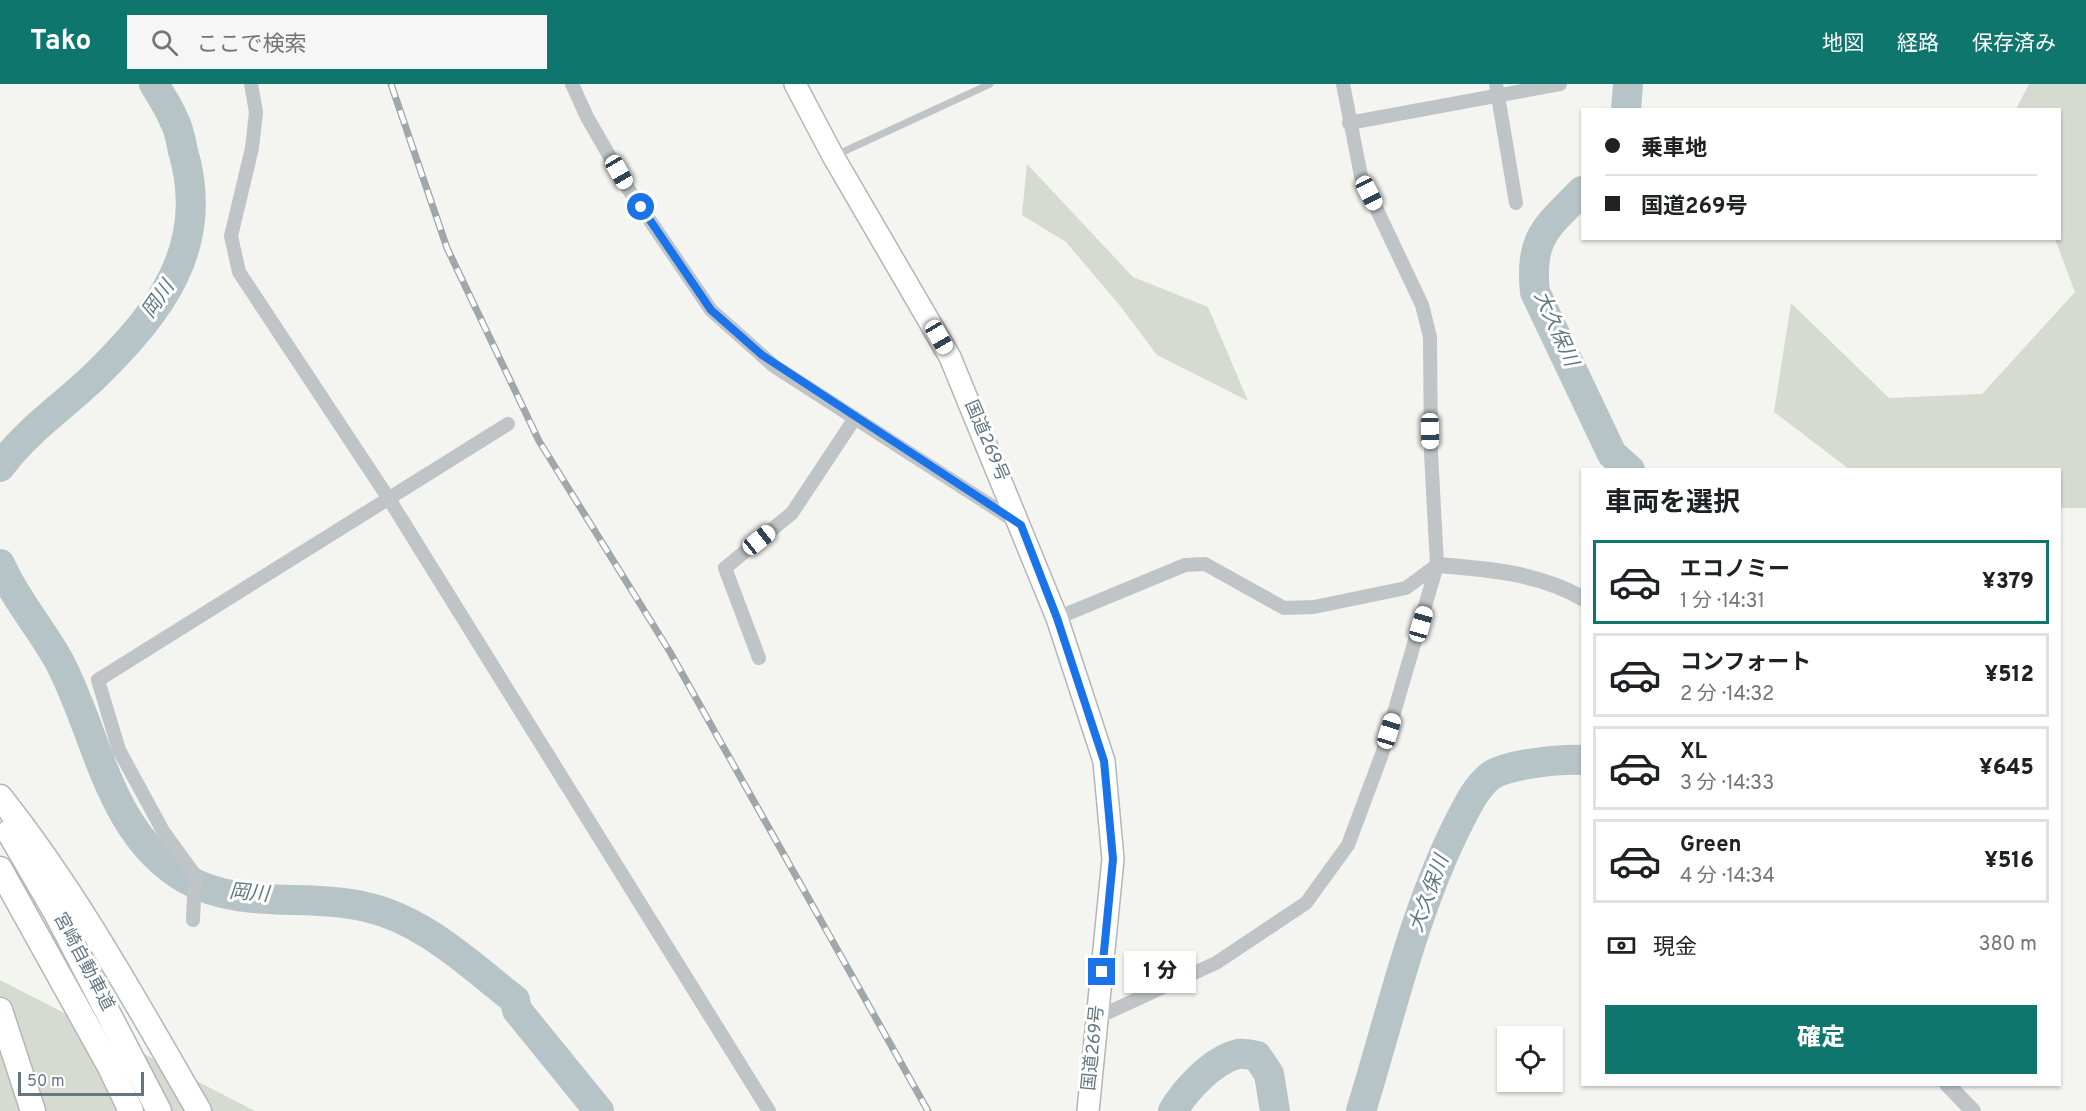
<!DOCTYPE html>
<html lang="ja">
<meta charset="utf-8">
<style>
:root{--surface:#fff;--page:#f6f6f6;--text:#202124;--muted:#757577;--line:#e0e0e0;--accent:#0f766e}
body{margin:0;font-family:Overpass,"Noto Sans JP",sans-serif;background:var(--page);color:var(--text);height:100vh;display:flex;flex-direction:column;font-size:22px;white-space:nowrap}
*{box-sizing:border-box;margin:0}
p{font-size:20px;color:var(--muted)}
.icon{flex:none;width:33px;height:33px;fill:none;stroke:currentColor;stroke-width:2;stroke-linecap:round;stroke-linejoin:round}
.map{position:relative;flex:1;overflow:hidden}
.drawer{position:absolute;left:1581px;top:384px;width:480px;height:618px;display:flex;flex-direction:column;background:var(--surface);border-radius:0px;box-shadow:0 2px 4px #0004}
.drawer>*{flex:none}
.top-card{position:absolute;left:1581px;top:24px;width:480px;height:132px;border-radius:0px;box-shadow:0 2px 4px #0004;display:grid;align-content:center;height:132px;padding:0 24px;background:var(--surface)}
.fabs{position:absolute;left:1497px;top:942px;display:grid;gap:12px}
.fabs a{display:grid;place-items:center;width:66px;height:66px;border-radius:0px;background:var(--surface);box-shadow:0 2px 4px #0004;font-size:30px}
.scale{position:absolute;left:18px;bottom:15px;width:126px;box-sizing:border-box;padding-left:6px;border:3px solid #637681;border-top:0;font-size:16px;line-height:21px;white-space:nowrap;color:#637681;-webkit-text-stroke:4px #fff;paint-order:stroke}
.end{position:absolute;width:27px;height:27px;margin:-14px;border:8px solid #1a73e8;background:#fff;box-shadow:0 0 0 3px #fff}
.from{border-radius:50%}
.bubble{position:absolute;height:42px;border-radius:0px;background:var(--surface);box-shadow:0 2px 4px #0004;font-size:20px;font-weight:800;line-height:42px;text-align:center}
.car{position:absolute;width:18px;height:36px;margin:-18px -9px;border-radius:8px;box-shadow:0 0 4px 2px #0007;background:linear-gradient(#fff 24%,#345 0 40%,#fff 0 76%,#345 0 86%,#fff 0)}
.top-card b{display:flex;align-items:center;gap:21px;height:57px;font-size:22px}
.top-card b+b{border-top:2px solid var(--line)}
.top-card i{width:15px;height:15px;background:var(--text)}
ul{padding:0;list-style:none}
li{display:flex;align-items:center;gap:18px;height:84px;margin:0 12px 9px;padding:0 12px;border:3px solid var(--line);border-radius:0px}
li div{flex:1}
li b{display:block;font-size:22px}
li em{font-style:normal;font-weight:800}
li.on{border-color:var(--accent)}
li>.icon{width:54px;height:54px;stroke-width:1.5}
h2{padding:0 24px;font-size:27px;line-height:72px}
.pay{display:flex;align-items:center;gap:15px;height:66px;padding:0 24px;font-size:22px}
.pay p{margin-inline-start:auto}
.button{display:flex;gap:12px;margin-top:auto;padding:12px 24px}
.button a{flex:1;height:69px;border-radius:0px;background:var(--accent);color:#fff;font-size:24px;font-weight:800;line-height:69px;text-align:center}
header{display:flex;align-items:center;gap:36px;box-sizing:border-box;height:84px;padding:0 30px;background:var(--accent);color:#fff}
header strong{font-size:28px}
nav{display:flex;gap:33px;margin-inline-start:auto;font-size:21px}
.search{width:420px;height:54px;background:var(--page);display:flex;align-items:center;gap:15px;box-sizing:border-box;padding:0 21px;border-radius:0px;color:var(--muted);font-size:22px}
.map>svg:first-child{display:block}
.green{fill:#d5dbd1}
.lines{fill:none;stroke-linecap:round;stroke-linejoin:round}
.river{stroke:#b7c4c7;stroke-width:30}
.trunk-casing{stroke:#b2b6b8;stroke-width:24}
.motorway-casing{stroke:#b2b6b8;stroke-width:27}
.service{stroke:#bfc4c6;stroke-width:7}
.minor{stroke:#bfc4c6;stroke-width:14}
.tertiary{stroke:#bfc4c6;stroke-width:16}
.trunk{stroke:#fff;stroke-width:21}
.motorway{stroke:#fff;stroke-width:24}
.rail-casing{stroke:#a0a7ab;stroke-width:7}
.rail{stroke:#fff;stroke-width:4.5;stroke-dasharray:14;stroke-linecap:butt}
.route{stroke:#1a73e8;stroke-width:8}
.labels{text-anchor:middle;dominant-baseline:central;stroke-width:6;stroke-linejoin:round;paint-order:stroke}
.street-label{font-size:18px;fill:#637681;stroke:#fff}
.water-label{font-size:20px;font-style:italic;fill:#5f787f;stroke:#fff}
</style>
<header>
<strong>Tako</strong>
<div class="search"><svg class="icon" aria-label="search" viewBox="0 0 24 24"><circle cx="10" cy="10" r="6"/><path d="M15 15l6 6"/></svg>ここで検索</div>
<nav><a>地図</a><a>経路</a><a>保存済み</a></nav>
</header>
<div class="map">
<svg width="2086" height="1027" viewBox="0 0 2086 1027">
<rect width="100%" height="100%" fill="#f4f4f0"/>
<!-- green -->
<g class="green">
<path d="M2029,0H2086V424H2060V386L1849,385L1774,328L1791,219L1889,314L1982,310L2075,208L2055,155L2060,154V26L2016,25Z"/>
<path d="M1027,80L1133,193L1208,223L1248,317L1157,271L1121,223L1066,158L1022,131Z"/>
<path d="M0,896L255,1027H0Z"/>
</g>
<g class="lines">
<!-- river -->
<g class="river">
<path d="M1626,26L1628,0"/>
<path d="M1582,107C1547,143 1529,153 1535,208L1612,370L1630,386"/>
<path d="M0,383C27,346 64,322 96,291C161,227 211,162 183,67C181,57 179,45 174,36C169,23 161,12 154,0"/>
<path d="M0,480C15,515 41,544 59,577C98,650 108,751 188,796C242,826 309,809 366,823C424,836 469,880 515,916L517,926L599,1027"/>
<path d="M1173,1027C1185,1006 1213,976 1238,970C1243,969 1252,971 1257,972L1269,990L1275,1027"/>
<path d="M1361,1027C1390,934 1412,834 1455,746C1465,727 1473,707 1489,693C1503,680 1563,675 1582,676"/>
</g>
<!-- trunk casing -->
<g class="trunk-casing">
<path id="trunk" d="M795,0L833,72L950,273L1057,534L1104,677L1113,775L1088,1027"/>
</g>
<!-- motorway casing -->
<g class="motorway-casing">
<g id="motorway">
<path d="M0,713C77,810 137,920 199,1027"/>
<path d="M9,748L56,829L159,1027"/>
<path d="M0,785L110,983L131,1027"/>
<path d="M0,926L33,1027"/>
</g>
</g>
<!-- service -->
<path class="service" d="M834,72L990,0"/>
<!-- minor -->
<g class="minor">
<path d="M251,0L256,28L252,64L231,152L239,188L389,415L769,1027"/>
<path d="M572,0L587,33L629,106L711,226L774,282L1018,439"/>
<path d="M1496,0L1516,119"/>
<path d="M1349,39L1560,0"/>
<path d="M1057,534L1185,481L1205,480L1284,524L1314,523L1406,504L1437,481"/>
<path d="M759,574L725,484L792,429L855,334"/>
<path d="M193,836L195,791L163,747L119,666L98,596L508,340"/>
<path d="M1098,933L1216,879L1306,819L1348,761L1382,670L1437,481L1431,369L1430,253L1422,221L1361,92L1343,0"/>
</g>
<!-- tertiary -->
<g class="tertiary">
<path d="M1437,481C1487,485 1539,489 1582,514"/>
<path d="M1947,1000L1973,1027"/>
</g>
<!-- trunk -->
<use href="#trunk" class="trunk"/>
<!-- motorway -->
<use href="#motorway" class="motorway"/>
<!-- rail casing -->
<g class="rail-casing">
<path id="rail" d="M391,0L447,164L539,357L670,568L928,1027"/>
</g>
<!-- rail -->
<use href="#rail" class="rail"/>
</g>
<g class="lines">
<!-- route -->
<path class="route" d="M641,123L711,226L762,271L1021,441L1057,534L1104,677L1113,775L1102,888"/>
</g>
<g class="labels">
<!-- street labels -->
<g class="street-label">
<text transform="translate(986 357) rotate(67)">国道269号</text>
<text transform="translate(83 878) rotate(62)">宮崎自動車道</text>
<text transform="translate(1094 964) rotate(-84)">国道269号</text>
</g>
<!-- water labels -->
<g class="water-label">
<text transform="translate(159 216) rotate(-55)">岡川</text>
<text transform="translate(1555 245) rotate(66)">大久保川</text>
<text transform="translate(249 810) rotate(5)">岡川</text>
<text transform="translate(1430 810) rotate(-70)">大久保川</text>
</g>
</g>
</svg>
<div class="fabs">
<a><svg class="icon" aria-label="locate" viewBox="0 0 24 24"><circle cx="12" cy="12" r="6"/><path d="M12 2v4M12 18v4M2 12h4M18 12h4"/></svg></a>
</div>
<div class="scale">50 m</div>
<i class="end from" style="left:641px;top:123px"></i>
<i class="end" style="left:1102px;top:888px"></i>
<div class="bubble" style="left:1124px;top:867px;width:72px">1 分</div>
<i class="car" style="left:619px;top:88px;rotate:150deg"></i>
<i class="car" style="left:1369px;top:109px;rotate:153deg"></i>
<i class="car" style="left:939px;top:253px;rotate:150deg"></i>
<i class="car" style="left:1430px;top:347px;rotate:179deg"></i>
<i class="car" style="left:759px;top:456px;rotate:51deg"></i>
<i class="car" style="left:1421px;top:540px;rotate:16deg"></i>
<i class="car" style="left:1389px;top:647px;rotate:17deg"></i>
<div class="top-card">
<b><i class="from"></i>乗車地</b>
<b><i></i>国道269号</b>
</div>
<section class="drawer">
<h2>車両を選択</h2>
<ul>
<li class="on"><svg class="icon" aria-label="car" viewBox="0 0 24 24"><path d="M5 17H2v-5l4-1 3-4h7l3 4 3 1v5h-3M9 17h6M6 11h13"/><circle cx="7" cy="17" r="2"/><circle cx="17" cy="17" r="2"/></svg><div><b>エコノミー</b><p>1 分 · 14:31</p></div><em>¥379</em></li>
<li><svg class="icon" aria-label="car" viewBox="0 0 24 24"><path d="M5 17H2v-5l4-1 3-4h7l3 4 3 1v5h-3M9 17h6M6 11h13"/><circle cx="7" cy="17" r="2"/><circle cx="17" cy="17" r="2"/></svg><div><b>コンフォート</b><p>2 分 · 14:32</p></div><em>¥512</em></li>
<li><svg class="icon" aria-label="car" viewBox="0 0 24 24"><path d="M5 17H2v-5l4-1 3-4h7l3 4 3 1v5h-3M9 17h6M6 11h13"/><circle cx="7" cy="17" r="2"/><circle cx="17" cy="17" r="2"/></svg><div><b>XL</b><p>3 分 · 14:33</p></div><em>¥645</em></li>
<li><svg class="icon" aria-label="car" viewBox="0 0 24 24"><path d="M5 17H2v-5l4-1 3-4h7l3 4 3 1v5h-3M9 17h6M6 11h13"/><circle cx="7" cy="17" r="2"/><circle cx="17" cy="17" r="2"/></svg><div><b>Green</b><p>4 分 · 14:34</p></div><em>¥516</em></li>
</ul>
<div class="pay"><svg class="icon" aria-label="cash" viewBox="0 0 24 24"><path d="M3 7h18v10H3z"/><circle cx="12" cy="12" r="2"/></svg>現金<p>380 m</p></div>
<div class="button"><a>確定</a></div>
</section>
</div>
